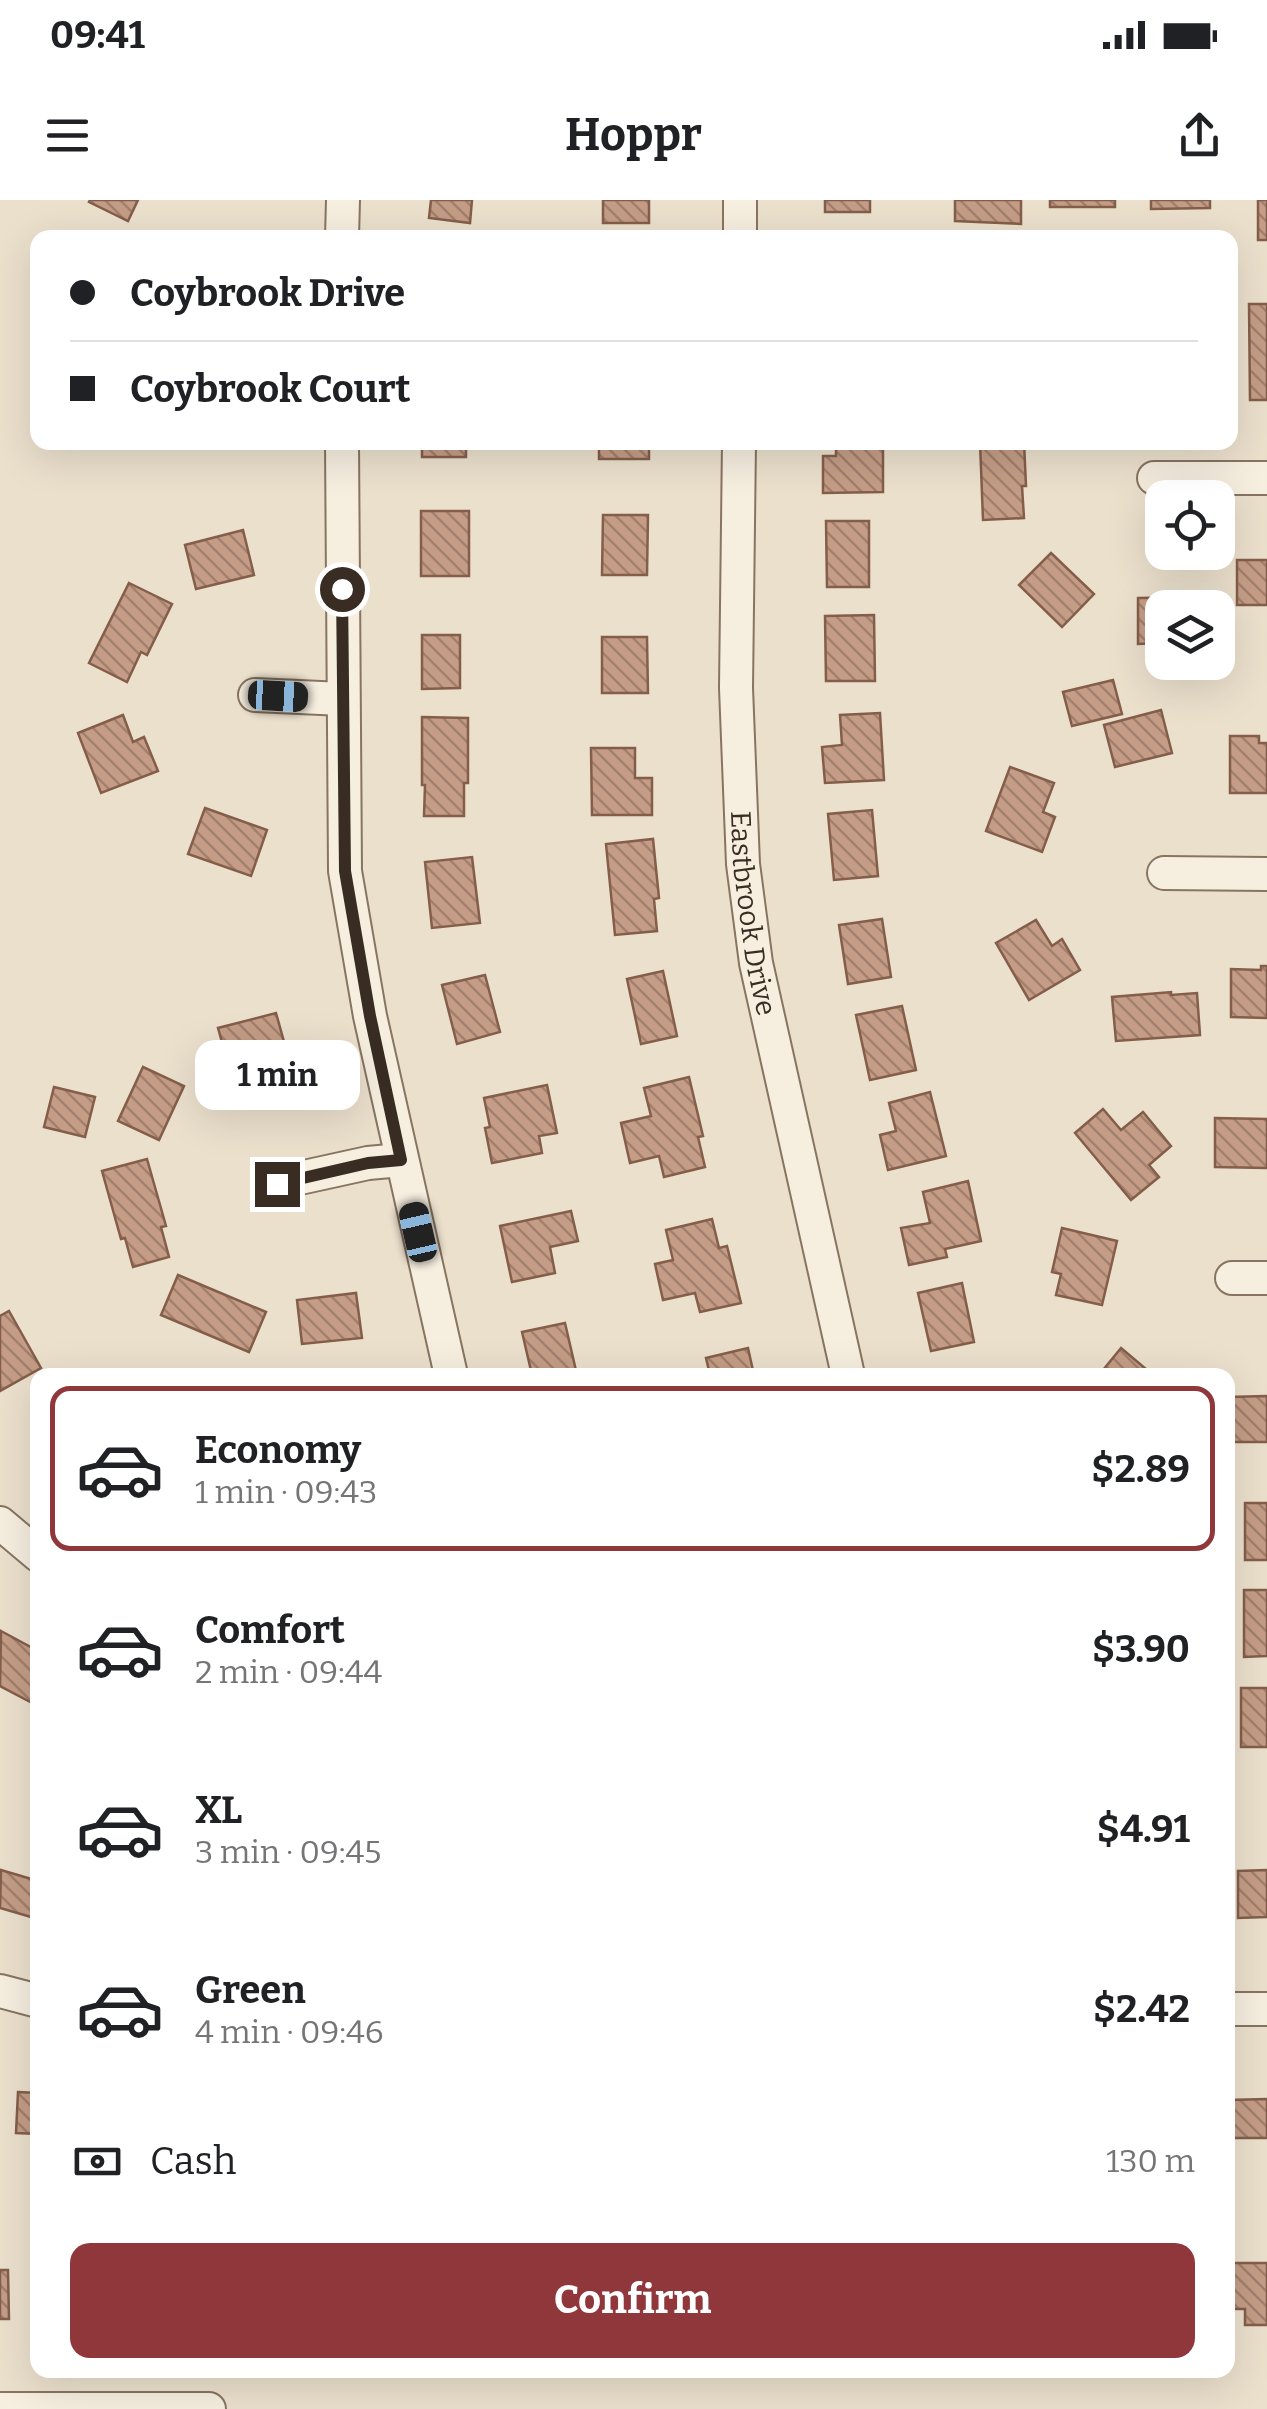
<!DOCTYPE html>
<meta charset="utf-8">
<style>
:root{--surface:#fff;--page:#f2f2f2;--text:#202124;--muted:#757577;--line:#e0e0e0;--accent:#90373c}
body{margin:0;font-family:Bitter,serif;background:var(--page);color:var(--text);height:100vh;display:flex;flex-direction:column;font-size:38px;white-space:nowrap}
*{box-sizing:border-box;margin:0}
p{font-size:32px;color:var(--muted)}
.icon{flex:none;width:55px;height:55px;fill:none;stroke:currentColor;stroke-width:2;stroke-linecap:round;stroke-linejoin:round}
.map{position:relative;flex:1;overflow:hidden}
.panel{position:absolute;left:30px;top:1168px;width:1205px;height:1010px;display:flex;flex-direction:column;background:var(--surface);border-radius:20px;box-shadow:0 10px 40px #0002}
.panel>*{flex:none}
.banner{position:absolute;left:30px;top:30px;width:1208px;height:220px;border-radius:20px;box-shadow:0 10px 40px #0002;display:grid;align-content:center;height:220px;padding:0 40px;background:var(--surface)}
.controls{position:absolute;left:1145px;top:280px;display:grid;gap:20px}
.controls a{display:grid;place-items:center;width:90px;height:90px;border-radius:20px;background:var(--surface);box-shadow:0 10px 40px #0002;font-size:50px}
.end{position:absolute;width:45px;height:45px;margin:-22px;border:12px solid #392d23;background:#fff;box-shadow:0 0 0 5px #fff}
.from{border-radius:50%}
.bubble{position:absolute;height:70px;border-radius:20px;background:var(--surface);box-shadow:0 10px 40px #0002;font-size:32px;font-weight:700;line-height:70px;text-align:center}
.car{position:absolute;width:30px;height:60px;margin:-30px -15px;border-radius:12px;box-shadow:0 0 8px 2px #0007;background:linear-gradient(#222 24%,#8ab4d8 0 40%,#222 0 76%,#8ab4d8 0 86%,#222 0)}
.banner b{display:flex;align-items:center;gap:35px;height:95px;font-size:38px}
.banner b+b{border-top:2px solid var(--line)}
.banner i{width:25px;height:25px;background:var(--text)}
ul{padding:18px 0 0;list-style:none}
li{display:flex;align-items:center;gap:30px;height:165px;margin:0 20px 15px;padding:0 20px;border:5px solid transparent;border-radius:20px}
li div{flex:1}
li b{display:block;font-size:38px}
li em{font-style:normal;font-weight:700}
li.on{border-color:var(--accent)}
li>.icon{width:90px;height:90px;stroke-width:1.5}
.pay{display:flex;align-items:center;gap:25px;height:110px;padding:0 40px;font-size:38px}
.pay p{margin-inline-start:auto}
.button{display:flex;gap:20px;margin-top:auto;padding:20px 40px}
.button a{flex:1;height:115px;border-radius:20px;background:var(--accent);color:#fff;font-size:40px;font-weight:700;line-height:115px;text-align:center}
.status{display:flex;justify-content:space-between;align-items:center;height:70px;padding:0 50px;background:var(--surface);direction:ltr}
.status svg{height:28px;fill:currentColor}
header{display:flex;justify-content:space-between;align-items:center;height:130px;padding:0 40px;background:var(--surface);font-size:45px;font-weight:700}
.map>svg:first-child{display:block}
.building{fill:url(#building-back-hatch);stroke:#845e4a;stroke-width:2.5}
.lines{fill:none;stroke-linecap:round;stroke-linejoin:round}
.minor-casing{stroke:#877461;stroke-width:36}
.minor{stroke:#f6eedf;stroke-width:32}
.route{stroke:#392d23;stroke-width:12}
.labels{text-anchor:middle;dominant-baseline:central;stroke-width:10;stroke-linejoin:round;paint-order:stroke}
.street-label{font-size:28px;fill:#392d23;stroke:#f3ebdb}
</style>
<div class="status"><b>09:41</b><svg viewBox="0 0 49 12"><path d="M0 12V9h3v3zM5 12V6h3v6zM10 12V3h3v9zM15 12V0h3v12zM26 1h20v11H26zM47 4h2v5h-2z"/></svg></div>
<header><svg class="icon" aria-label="menu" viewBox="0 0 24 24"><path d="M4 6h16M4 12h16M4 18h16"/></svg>Hoppr<svg class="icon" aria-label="share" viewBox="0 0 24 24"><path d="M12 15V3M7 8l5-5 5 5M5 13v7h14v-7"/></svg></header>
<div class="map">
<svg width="1267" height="2209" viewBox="0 0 1267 2209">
<defs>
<pattern id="building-back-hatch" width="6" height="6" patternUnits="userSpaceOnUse" patternTransform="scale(2.5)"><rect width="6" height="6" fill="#c59d86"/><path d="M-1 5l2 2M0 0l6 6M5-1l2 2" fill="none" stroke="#a1806d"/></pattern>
</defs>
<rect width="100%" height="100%" fill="#ebe0cc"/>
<!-- building -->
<g class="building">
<path d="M90,0H138L128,21L89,2Z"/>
<path d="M431,0H472L470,23L429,18Z"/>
<rect x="603" y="0" width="46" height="23"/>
<rect x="825" y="0" width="45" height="12"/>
<path d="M955,0H1021V24L955,21Z"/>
<rect x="1050" y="0" width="65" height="7"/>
<path d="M1151,0H1210V8L1151,9Z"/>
<rect x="1258" y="0" width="9" height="40"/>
<path d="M1249,104H1267V200H1250Z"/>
<rect x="422" y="242" width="44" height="15"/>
<rect x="599" y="242" width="50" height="17"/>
<path d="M836,242H883V292L823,293V256H836Z"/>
<path d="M980,242H1024L1026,286H1022L1024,318L983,320Z"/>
<rect x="421" y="311" width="48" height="65"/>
<path d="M603,315H648L647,375H602Z"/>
<path d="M826,321H869V387H827Z"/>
<path d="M243,330L254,375L196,389L185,345Z"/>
<path d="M1051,353L1094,394L1062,427L1019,385Z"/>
<rect x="1237" y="360" width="30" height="45"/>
<path d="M129,383L172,404L147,455L141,452L127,482L89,463Z"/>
<path d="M1198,397V408H1162V443L1138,444V398Z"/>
<path d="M874,415L875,481H826L825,416Z"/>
<path d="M422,435H460V488L422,489Z"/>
<path d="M602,437H647L648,493H602Z"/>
<path d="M1113,480L1122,514L1072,526L1063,492Z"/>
<path d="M1161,510L1172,553L1115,567L1104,525Z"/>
<path d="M880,513L884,580L825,583L822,547L842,545L840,515Z"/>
<path d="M123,515L133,542L144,537L158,571L101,593L78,533Z"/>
<path d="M422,517L468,518V583H464V616H424L425,585H422Z"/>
<path d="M1230,536H1259V543H1267V593H1230Z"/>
<path d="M591,548H635V578H652V615H592Z"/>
<path d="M1010,567L1054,583L1043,612L1055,617L1042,652L986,631Z"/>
<path d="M205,608L267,630L251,676L188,654Z"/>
<path d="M872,610L878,676L834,680L828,614Z"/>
<path d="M653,639L659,698L654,699L657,731L615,735L606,644Z"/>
<path d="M472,657L480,723L432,728L425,662Z"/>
<path d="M882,719L891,777L848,784L839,725Z"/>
<path d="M1036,720L1052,746L1062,739L1080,770L1029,800L996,743Z"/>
<path d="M1261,766H1267V818L1231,817V769L1261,770Z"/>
<path d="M663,771L677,836L641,844L627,779Z"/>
<path d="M485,775L500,832L457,844L442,785Z"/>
<path d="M1171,792V795L1197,793L1200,835L1116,841L1112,797Z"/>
<path d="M902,806L916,870L870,880L856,815Z"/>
<path d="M276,813L288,856L230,871L218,828Z"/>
<path d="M143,867L184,886L159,940L118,921Z"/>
<path d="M689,877L703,936L698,937L705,967L664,977L659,956L630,963L621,923L651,916L644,888Z"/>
<path d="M547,885L557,933L539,936L542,953L492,963L485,928L490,927L484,898Z"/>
<path d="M54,887L95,897L85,937L44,927Z"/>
<path d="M930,892L946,956L888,970L880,935L896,931L889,903Z"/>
<path d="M1103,909L1121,930L1143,912L1171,946L1149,965L1159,977L1131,1000L1075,933Z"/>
<path d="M1215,918L1267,919V968L1215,967Z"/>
<path d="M147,959L166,1026L161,1027L169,1057L133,1067L125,1038L121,1039L102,971Z"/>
<path d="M968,981L981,1041L945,1049L947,1057L909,1065L901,1028L930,1023L923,992Z"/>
<path d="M571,1011L578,1041L550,1047L555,1073L512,1082L500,1026Z"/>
<path d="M712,1019L719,1048L727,1046L741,1103L700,1112L695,1093L663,1100L655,1064L673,1060L666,1030Z"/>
<path d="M1062,1028L1117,1041L1102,1105L1056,1095L1061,1074L1052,1072Z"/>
<path d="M178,1075L266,1112L249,1152L161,1115Z"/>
<path d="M962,1083L974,1142L931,1151L918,1093Z"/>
<path d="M356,1093L362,1138L302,1144L297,1100Z"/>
<path d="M9,1111L41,1168L0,1191V1116Z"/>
<path d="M565,1123L577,1175H532L522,1132Z"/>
<path d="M748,1148L754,1175H710L706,1158Z"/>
<path d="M1121,1148L1153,1175H1099Z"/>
<path d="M1267,1196V1242H1228V1197Z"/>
<rect x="1245" y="1303" width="22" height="57"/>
<path d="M1244,1390H1267V1456L1244,1457Z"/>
<path d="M1,1431L38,1451L36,1505L0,1486Z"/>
<rect x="1241" y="1488" width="26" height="59"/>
<path d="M1,1670L38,1681V1719L0,1708Z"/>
<path d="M1267,1670V1717L1238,1718V1671Z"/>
<path d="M18,1892L38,1893V1934L16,1933Z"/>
<path d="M1267,1899V1938H1228V1900Z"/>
<path d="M1228,2063H1267V2125H1245V2109H1228Z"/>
<path d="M0,2070H8L9,2119H0Z"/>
</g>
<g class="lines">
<!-- minor casing -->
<g class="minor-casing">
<g id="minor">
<path d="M342,38L343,0"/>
<path d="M740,38V0"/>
<path d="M342,242L345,671L370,816L451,1175"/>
<path id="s1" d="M739,242L736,488L743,664L756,763L848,1175"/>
<path d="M1154,278H1267"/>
<path d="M255,495L343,499"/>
<path d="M1164,673L1267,674"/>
<path d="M277,983L368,963L401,960"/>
<path d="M1232,1078H1267"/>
<path d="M0,1323L38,1355"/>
<path d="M0,1791L38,1801"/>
<path d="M1228,1809H1267"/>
<path d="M0,2209H209"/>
</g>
</g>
<!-- minor -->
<use href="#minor" class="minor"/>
</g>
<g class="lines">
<!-- route -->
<path class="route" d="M277,984L368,963L401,960L370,816L345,671L342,389"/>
</g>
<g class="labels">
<!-- street labels -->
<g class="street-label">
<text stroke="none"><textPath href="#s1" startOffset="472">Eastbrook Drive</textPath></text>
</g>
</g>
</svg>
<div class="controls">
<a><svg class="icon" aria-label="locate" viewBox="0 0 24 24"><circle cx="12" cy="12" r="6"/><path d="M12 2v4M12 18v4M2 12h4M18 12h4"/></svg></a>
<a><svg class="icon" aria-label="layers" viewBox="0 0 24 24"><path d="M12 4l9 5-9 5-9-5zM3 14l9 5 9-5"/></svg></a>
</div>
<i class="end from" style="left:342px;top:389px"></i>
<i class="end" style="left:277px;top:984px"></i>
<div class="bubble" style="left:195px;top:840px;width:165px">1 min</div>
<i class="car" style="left:278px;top:496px;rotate:93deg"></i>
<i class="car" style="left:418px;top:1032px;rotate:347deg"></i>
<div class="banner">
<b><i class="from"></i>Coybrook Drive</b>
<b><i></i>Coybrook Court</b>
</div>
<section class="panel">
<ul>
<li class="on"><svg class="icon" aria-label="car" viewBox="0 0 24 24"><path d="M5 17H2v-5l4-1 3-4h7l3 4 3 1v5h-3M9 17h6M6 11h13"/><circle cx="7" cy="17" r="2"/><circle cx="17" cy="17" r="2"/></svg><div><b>Economy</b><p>1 min · 09:43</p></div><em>$2.89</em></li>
<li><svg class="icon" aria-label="car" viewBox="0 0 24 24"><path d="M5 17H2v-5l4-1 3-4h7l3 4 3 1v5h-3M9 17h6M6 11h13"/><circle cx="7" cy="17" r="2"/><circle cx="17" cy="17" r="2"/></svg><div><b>Comfort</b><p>2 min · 09:44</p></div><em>$3.90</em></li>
<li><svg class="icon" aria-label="car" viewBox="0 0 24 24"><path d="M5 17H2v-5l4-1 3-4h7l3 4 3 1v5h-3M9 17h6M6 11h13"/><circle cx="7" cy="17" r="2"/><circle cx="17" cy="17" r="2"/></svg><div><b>XL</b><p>3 min · 09:45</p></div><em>$4.91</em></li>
<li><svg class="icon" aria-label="car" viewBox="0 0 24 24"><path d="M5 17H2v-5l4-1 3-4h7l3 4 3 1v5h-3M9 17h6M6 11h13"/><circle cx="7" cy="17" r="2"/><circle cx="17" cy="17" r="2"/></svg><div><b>Green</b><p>4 min · 09:46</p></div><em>$2.42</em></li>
</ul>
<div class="pay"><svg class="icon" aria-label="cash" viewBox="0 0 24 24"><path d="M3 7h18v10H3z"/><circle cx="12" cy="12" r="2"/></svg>Cash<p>130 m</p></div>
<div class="button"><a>Confirm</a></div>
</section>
</div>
